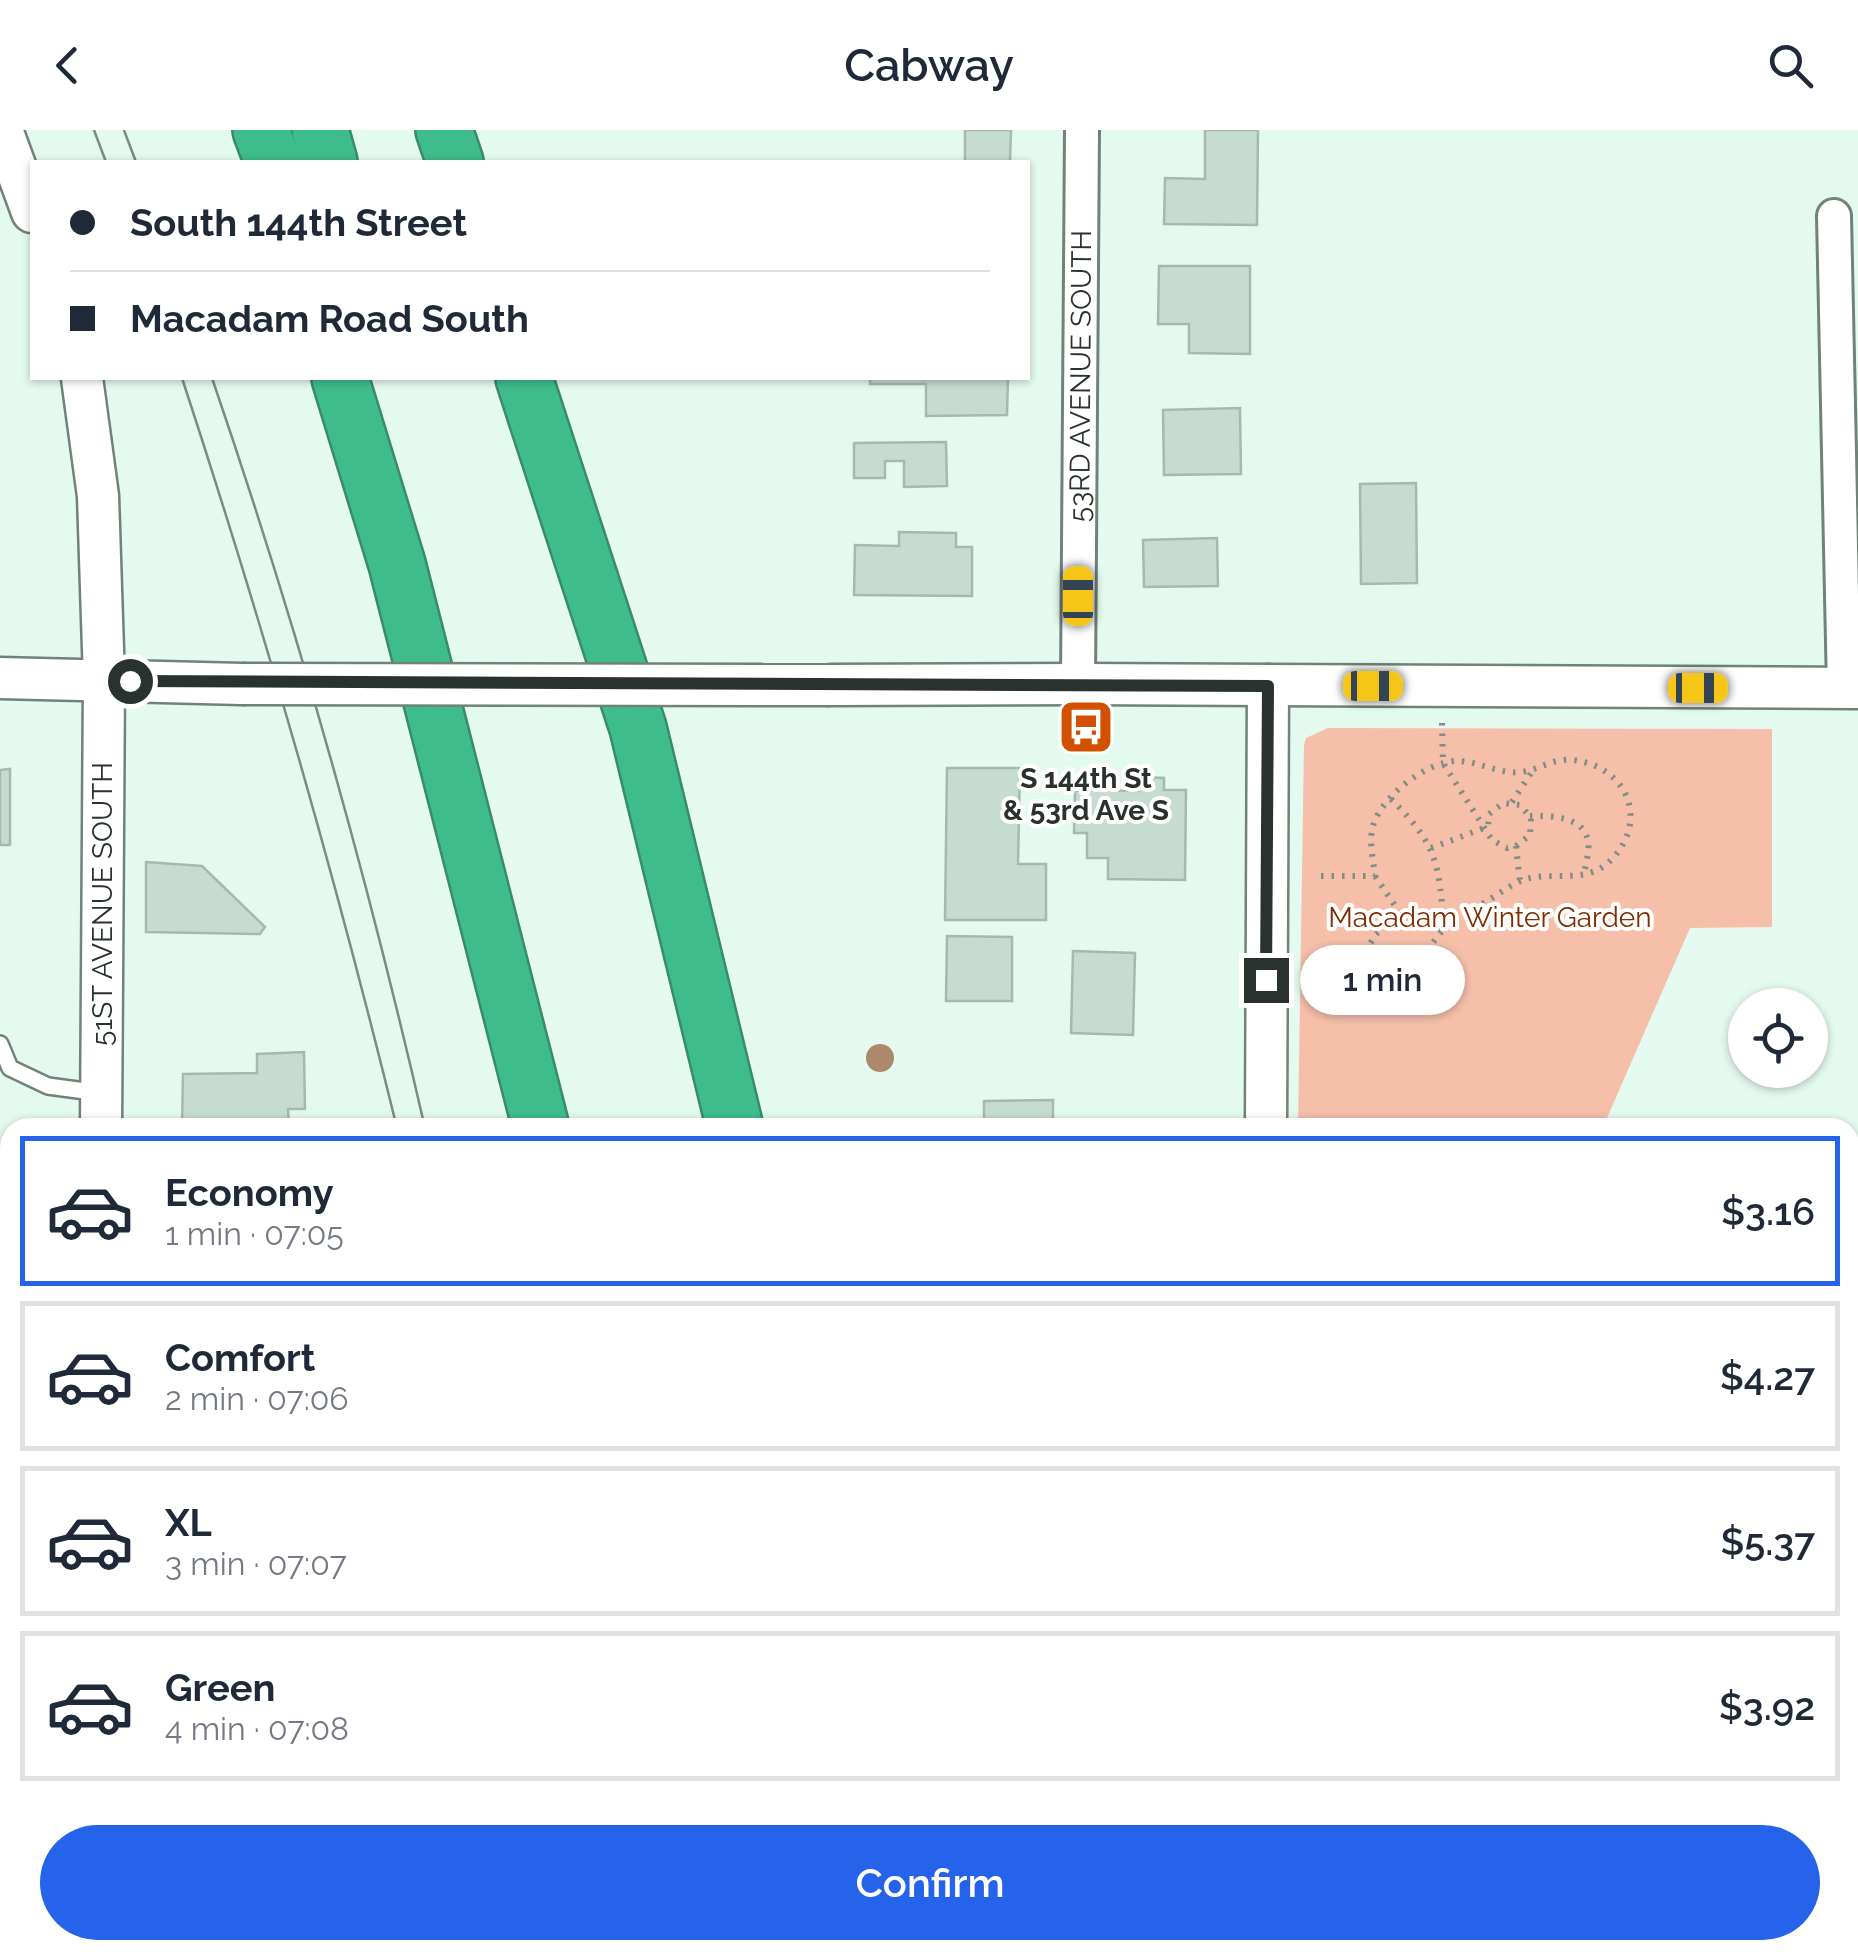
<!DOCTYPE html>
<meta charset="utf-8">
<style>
:root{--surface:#fff;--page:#f2f2f3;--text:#1f2937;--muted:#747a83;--line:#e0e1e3;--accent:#2563eb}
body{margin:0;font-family:Raleway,sans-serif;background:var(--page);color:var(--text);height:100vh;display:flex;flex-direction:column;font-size:38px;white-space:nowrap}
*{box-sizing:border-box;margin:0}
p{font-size:32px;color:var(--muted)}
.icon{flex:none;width:55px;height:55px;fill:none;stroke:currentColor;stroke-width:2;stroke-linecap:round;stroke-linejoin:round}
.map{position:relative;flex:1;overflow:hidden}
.sheet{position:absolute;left:0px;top:988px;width:1860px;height:842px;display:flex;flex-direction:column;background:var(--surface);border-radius:30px 30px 0 0;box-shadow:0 2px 8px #0004}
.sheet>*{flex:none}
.guide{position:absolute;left:30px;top:30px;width:1000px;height:220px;border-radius:0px;box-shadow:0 2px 8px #0004;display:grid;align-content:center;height:220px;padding:0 40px;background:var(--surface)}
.controls{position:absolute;left:1728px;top:858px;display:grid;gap:20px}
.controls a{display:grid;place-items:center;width:100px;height:100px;border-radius:50%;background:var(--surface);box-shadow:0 2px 8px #0004;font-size:50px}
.end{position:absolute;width:45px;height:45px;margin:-22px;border:12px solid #2a322e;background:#fff;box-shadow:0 0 0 5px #fff}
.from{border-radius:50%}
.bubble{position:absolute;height:70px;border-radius:35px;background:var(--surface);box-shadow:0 2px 8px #0004;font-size:32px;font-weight:600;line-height:70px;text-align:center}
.car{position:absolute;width:30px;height:60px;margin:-30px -15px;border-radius:12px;box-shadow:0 0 8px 2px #0007;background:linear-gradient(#f5c518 24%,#345 0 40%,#f5c518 0 76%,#345 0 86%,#f5c518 0)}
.guide b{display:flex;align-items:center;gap:35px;height:95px;font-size:38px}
.guide b+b{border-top:2px solid var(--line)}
.guide i{width:25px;height:25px;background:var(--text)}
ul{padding:18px 0 0;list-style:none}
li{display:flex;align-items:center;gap:30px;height:150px;margin:0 20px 15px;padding:0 20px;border:5px solid var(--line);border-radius:0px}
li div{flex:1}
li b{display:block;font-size:38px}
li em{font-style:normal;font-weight:600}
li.on{border-color:var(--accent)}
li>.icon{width:90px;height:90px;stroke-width:1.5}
.cta{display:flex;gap:20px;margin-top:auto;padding:20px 40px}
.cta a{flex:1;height:115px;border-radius:60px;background:var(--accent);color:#fff;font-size:40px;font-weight:600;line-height:115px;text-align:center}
header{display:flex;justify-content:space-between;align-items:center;height:130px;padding:0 40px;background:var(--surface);font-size:45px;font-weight:600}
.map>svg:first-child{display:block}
.green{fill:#f5bfaa}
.building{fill:#c7dcd1;stroke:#a6b9af;stroke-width:2.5}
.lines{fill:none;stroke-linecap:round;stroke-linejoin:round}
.service-casing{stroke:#708279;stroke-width:20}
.minor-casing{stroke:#708279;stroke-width:38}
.tertiary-casing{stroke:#708279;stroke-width:45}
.motorway-casing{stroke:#388c6b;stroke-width:60}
.path{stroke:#7f8d86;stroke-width:6;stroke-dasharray:2.5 8;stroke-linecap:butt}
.service{stroke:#fff;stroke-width:15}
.minor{stroke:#fff;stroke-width:32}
.tertiary{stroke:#fff;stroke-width:40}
.motorway{stroke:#3fbc8c;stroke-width:55}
.tram{stroke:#7d8b84;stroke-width:2.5}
.tertiary-bridge-casing{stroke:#708279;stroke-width:45;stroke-linecap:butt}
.tertiary-bridge{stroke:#fff;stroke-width:40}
.tree{fill:#ac896c}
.route{stroke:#2a322e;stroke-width:12}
.labels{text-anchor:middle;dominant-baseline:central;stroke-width:8;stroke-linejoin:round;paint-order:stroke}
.street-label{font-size:28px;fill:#2a322e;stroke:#fff}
.poi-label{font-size:28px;font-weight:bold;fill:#2a322e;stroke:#fff}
.park-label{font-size:28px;fill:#7e2d00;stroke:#fff}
</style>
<header><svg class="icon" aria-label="back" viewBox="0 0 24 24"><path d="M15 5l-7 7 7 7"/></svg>Cabway<svg class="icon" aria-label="search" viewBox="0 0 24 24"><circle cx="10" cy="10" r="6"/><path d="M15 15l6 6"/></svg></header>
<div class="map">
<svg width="1858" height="1828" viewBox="0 0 1858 1828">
<rect width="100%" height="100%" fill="#e5faef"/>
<!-- green -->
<path class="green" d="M1328,598L1772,599V797L1690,798L1603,997H1298L1304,615L1306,608Z"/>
<!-- building -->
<g class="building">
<path d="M965,0H1011L1010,32H965Z"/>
<path d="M1205,0H1258L1257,95L1164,94L1165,48L1205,49Z"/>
<path d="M1159,136H1250V224L1189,223V194H1158Z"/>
<path d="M870,248H1008L1007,285L926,286V254H870Z"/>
<path d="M1240,278L1241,344L1164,345L1163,280Z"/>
<path d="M946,312L947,356L904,357V331H885V348H854V313Z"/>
<path d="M1416,353L1417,453L1361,454L1360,354Z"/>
<path d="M899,402L956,403V417H972V466L854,465L855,415L899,416Z"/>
<path d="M1217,408L1218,456L1144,457L1143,410Z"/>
<path d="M947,638H1020L1018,734H1046V790H945Z"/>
<path d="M10,639V715H0V640Z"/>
<path d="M1139,647L1164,648V660H1186L1185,750L1108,749V728H1087V703H1074L1075,660L1139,661Z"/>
<path d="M146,732L202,736L265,797L260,804L146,802Z"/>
<path d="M947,806L1012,807V871H946Z"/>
<path d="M1073,821L1135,823L1133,905L1071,903Z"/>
<path d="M304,922L305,979H288L289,996H182L183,944L257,943V924Z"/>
<path d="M1053,970V998H984V971Z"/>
</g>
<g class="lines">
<!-- service casing -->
<g class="service-casing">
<path id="service" d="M0,914L10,938L48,956L100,963"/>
</g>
<!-- minor casing -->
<g class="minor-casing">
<g id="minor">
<path d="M1834,86L1844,559"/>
<path id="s1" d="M1078,554L1082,0"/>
</g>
</g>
<!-- tertiary casing -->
<g class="tertiary-casing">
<g id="tertiary">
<path d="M2,0L32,82"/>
<path d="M82,248L98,366L104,550L101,998"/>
<path d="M0,548L242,554"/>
<path d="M830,555L1078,554L1858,558"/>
<path d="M1266,998L1268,555"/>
<path d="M95,1828V1820"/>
<path d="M1261,1828V1820"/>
</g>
</g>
<!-- motorway casing -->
<g class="motorway-casing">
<g id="motorway">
<path d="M261,0L273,32"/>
<path d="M320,0L329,32"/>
<path d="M444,0L455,32"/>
<path d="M340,248L397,434L541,998"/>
<path d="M524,248L638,598L735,998"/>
<path d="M712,1820L713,1828"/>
<path d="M910,1820L911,1828"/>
</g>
</g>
<!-- path -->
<g class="path">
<path d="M1442,593L1443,633L1492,710L1507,718L1516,716L1530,705L1531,688L1520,675L1503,673L1489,684L1488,701"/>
<path d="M1391,669C1438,715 1439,735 1444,798L1400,783"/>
<path d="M1512,672L1533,640"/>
<path d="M1530,686C1549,686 1583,685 1588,711C1590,721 1585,736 1584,746"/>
<path d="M1516,716L1520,752"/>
<path d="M1431,718L1484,698"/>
<path d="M1321,746H1375C1373,728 1368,710 1374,693C1384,665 1425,633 1455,631C1477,630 1499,645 1522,642C1540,639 1554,628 1573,630C1626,636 1650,689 1612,729C1587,755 1557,741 1526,749C1513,753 1499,764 1487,771C1473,780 1453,788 1442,801C1418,828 1414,863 1368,848L1360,830L1376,804L1400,783L1375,746"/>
</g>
<!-- service -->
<use href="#service" class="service"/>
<!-- minor -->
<use href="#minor" class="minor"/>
<!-- tertiary -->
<use href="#tertiary" class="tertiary"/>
<!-- motorway -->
<use href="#motorway" class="motorway"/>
<!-- tram -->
<g class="tram">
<path d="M94,0L106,32"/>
<path d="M124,0L136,32"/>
<path d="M182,248C263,495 335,745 397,998"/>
<path d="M212,248C296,493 367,745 425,998"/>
<path d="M552,1820L554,1828"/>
<path d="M582,1820L583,1828"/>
</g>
<!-- tertiary-bridge casing -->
<g class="tertiary-bridge-casing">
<path id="tertiary-bridge" d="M242,554L830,555"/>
</g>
<!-- tertiary-bridge -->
<use href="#tertiary-bridge" class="tertiary-bridge"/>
</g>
<!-- trees -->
<circle class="tree" cx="880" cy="928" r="14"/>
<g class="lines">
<!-- route -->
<path class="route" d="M130,551L1268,556L1266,850"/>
</g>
<!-- icons -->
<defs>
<g id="bus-square" transform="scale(2.875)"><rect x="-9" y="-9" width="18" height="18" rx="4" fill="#d35000" stroke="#fff"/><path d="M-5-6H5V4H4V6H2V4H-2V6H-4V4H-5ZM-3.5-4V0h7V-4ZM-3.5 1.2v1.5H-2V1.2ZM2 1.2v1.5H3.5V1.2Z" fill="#fff"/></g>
</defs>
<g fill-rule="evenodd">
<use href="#bus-square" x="1086" y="597"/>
</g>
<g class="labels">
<!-- street labels -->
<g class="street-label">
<text stroke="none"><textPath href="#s1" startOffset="308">53RD AVENUE SOUTH</textPath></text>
<text transform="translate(102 774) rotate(-90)">51ST AVENUE SOUTH</text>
</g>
<!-- poi labels -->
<g class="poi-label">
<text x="1086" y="648">S 144th St<tspan x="1086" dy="32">&amp; 53rd Ave S</tspan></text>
</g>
<!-- park labels -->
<g class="park-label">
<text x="1490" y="787">Macadam Winter Garden</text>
</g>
</g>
</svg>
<div class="controls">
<a><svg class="icon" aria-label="locate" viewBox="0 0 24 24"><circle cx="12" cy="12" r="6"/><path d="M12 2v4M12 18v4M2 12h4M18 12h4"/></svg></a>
</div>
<i class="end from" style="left:130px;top:551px"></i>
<i class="end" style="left:1266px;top:850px"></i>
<div class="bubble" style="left:1300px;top:815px;width:165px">1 min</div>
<i class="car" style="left:1078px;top:466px;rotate:0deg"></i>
<i class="car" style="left:1373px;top:556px;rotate:90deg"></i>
<i class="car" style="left:1698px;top:558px;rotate:90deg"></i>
<div class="guide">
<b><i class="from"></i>South 144th Street</b>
<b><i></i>Macadam Road South</b>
</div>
<section class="sheet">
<ul>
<li class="on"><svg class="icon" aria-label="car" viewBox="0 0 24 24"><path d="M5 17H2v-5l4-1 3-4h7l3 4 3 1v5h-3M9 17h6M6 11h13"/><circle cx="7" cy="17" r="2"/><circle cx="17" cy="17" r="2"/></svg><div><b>Economy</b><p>1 min · 07:05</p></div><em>$3.16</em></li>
<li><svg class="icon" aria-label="car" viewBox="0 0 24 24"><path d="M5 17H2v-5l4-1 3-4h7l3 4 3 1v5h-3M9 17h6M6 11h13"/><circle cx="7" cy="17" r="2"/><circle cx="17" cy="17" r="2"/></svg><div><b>Comfort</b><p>2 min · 07:06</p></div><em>$4.27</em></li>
<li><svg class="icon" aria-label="car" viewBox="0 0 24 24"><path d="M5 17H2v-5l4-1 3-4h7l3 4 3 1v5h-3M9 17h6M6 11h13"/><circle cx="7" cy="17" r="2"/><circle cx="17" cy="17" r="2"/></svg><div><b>XL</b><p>3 min · 07:07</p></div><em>$5.37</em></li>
<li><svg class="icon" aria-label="car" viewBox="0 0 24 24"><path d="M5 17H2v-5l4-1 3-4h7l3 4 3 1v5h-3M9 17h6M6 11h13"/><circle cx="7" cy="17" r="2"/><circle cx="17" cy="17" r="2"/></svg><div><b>Green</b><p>4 min · 07:08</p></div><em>$3.92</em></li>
</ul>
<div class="cta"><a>Confirm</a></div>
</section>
</div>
